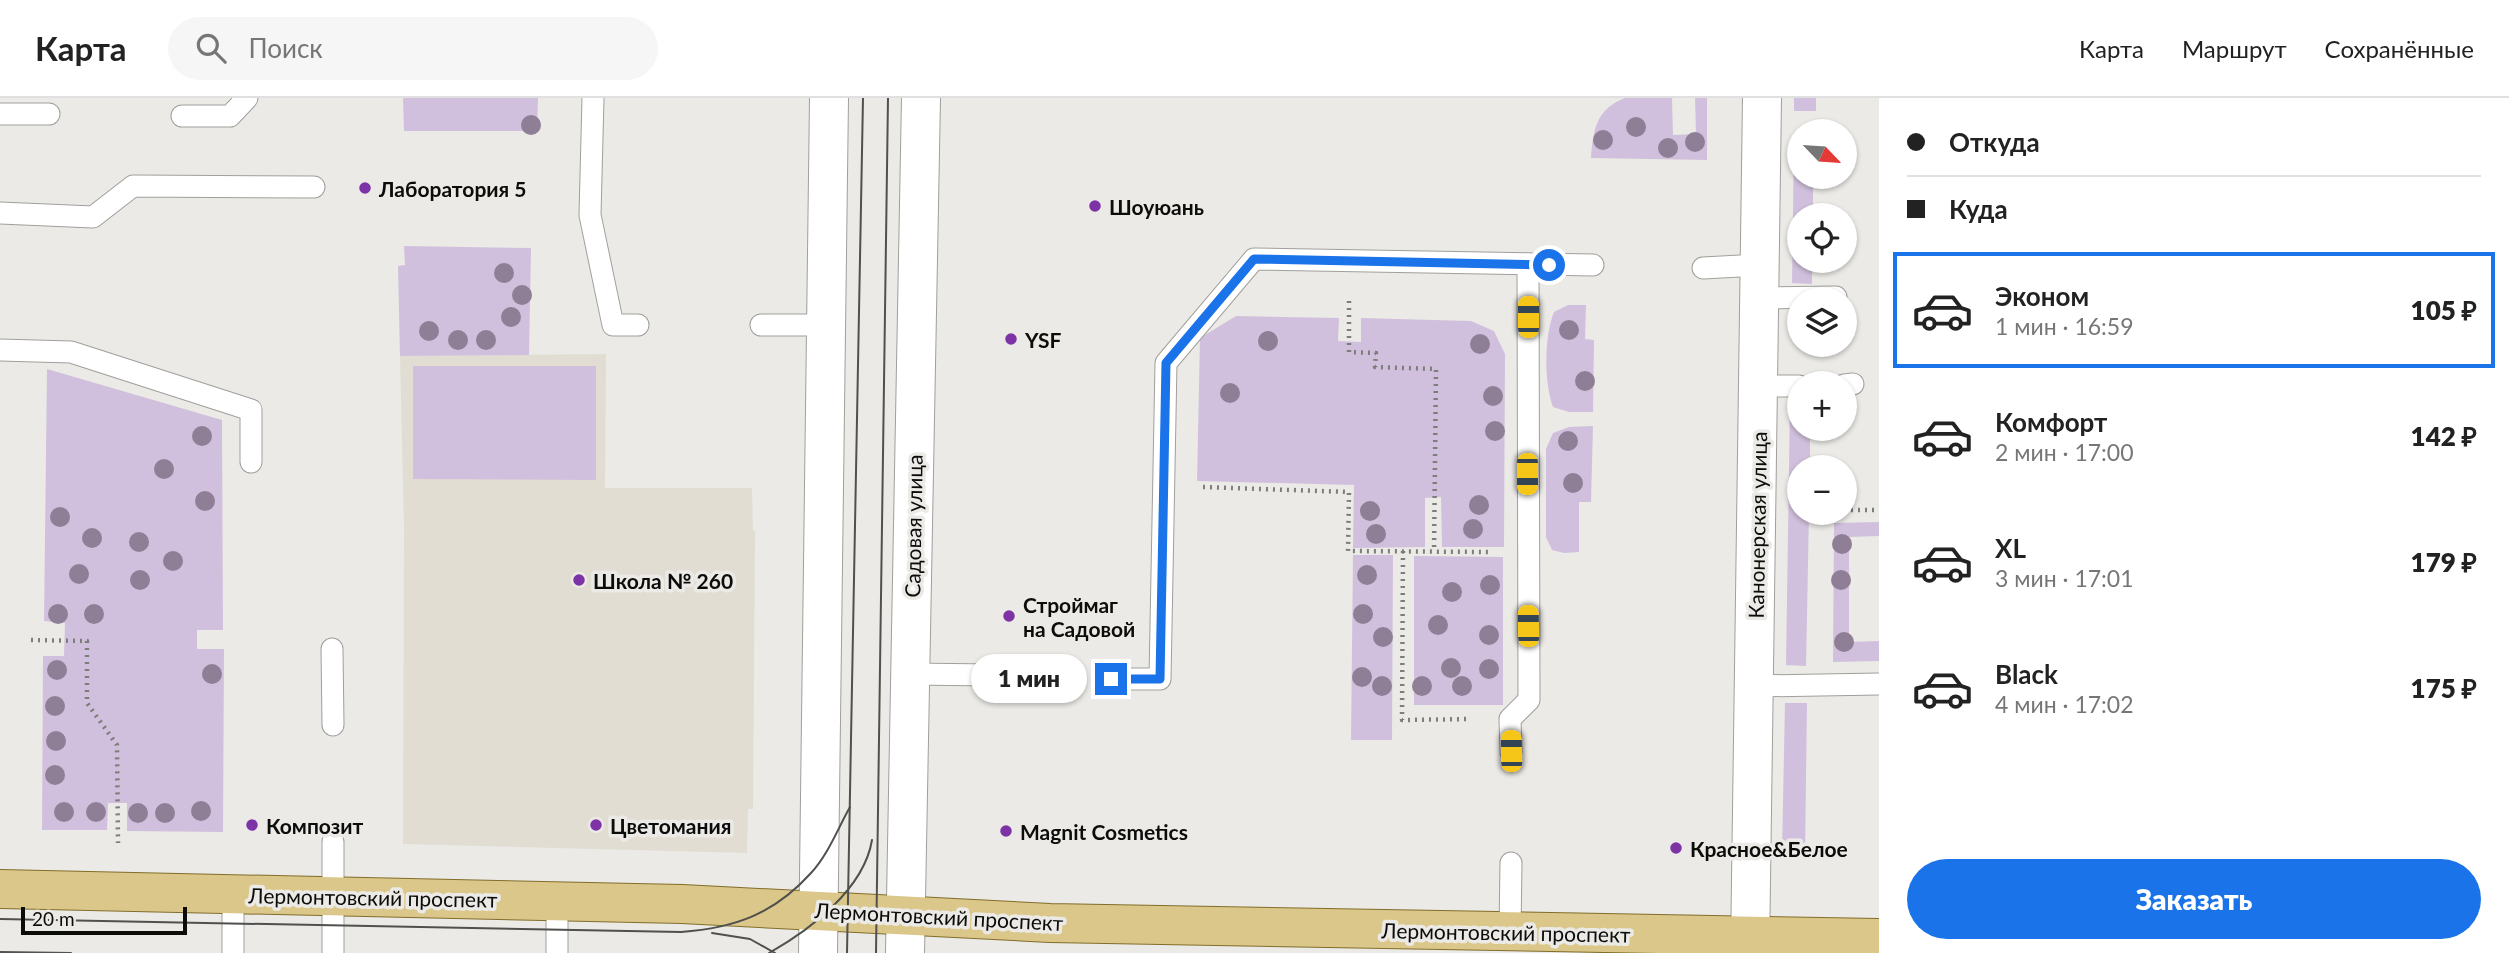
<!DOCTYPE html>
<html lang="ru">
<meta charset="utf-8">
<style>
:root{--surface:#fff;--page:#f6f6f6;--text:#222;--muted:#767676;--line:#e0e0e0;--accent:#1a73e8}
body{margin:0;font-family:Lato,sans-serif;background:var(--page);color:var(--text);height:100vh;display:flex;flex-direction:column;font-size:26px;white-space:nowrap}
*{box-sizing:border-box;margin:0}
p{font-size:23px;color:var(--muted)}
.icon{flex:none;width:38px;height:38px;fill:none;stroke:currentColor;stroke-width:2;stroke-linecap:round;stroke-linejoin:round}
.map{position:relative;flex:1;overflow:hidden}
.side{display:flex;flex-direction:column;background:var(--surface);width:630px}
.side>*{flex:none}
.top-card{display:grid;align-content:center;height:154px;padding:0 28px;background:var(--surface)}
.needle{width:46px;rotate:115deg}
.tools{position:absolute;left:1787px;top:21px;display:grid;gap:14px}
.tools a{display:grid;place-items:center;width:70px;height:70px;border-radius:50%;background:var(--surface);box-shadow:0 2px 5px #0004;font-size:35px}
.scale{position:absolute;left:21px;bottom:18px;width:166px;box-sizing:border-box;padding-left:7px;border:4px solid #0c0c0b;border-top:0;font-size:19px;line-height:24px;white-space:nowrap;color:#0c0c0b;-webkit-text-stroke:5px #ebeae6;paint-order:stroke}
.end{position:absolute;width:32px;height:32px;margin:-16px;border:9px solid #1a73e8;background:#fff;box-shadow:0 0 0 4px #fff}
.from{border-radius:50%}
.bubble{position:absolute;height:49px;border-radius:24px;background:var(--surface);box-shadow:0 2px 5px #0004;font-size:23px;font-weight:800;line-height:49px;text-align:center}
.car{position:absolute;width:21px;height:42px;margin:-21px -10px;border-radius:9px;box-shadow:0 0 5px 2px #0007;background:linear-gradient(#f5c518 24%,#345 0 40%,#f5c518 0 76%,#345 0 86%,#f5c518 0)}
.top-card b{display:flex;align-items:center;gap:24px;height:66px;font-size:26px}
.top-card b+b{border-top:2px solid var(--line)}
.top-card i{width:18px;height:18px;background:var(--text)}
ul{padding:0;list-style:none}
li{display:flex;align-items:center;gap:21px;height:116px;margin:0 14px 10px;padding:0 14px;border:4px solid transparent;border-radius:0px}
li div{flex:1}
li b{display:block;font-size:26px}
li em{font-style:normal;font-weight:800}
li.active{border-color:var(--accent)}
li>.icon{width:63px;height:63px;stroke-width:1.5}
.button{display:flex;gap:14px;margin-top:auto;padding:14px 28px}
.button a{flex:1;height:80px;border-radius:42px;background:var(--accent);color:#fff;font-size:28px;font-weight:800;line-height:80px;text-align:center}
header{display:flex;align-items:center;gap:42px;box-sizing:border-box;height:98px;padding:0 35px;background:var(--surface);border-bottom:2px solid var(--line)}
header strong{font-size:33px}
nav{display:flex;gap:38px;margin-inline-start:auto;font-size:24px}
.search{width:490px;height:63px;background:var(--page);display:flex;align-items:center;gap:18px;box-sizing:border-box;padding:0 24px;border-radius:38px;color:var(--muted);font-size:26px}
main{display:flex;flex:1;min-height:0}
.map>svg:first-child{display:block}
.built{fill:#e1ddd3}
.green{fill:#d1c0dd}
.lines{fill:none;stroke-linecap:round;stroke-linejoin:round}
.service-casing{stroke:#a09f9c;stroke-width:23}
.minor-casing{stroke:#a09f9c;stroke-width:40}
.tertiary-casing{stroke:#a09f9c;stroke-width:40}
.primary-casing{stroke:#826d2a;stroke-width:40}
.path{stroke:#7d7d7a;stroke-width:4.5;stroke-dasharray:2 5;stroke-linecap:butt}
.service{stroke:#fff;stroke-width:21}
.minor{stroke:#fff;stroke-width:38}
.tertiary{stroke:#fff;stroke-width:38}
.primary{stroke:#dac789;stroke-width:38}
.tram{stroke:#50504e;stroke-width:2}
.tree{fill:#8f7f96}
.route{stroke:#1a73e8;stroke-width:9}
.poi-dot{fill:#7d33a6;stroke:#ebeae6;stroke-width:2.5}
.labels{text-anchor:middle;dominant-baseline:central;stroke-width:7;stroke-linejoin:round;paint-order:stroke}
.poi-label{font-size:21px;font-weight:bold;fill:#0c0c0b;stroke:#ebeae6;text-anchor:start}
.street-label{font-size:21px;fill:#0c0c0b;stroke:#ebeae6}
</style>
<header>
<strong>Карта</strong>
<div class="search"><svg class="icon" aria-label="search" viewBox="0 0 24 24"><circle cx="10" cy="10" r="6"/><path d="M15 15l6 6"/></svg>Поиск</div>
<nav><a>Карта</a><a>Маршрут</a><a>Сохранённые</a></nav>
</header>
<main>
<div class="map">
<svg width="1879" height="855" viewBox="0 0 1879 855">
<rect width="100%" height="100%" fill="#ebeae6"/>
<!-- built -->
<path class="built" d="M606,256L605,390H752L753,433H755L753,711H748L747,755L403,746L404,429L400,258Z"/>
<!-- green -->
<g class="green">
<path d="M403,0H538L537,33H404Z"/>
<path d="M1625,0H1672L1673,37L1696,36L1695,0H1707V62L1591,60C1593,32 1596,11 1625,0Z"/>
<rect x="1794" y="0" width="22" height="13"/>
<path d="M1794,45H1799V79H1813V117H1799V163H1812V186L1792,185Z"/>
<path d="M404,148L531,150L529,257L400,258L398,168L405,167Z"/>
<path d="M1568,207H1586L1585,241L1594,242L1593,314H1569L1553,309C1544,283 1544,239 1554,214Z"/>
<path d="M1236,218L1339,220L1338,243L1361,244V220L1471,223L1494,233L1505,256L1504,449H1442L1441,399L1425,400V449L1353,450L1354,387L1197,383L1200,240Z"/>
<path d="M413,268H596V382L413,381Z"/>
<path d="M47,271L222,322L223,532H197V551H224L223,734L127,733V705H108L107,732H42L43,558H64L65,525L44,523Z"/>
<path d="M1790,302L1799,303V331H1810V369H1799V415H1809L1806,568L1786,567Z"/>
<path d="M1593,328L1591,404H1579V454L1564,455L1552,452L1546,439V351L1553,335L1569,329Z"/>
<path d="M1879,424V438L1849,439V544L1879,543V563L1833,564L1834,425Z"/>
<path d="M1353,457H1393L1392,642H1351Z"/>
<path d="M1414,458L1503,459V607H1414Z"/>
<path d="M1785,605H1807L1805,756L1782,755Z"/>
</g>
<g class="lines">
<!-- service casing -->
<g class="service-casing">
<g id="service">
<path d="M593,0L590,117L613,227H638"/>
<path d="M0,16H49"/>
<path d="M182,18H230L247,0"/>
<path d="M0,115L93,119L133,88L314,89"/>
<path d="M1703,170L1759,167"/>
<path d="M1760,200L1836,199"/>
<path d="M761,227H826"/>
<path d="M0,252L71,254L251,312V364"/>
<path d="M1844,287L1853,286"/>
<path d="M1758,288H1799"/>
<path d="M332,551L333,627"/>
<path d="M910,576L992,577"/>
<path d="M1111,581H1160L1166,265L1254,161L1593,167"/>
<path d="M1755,588L1879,586"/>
<path d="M1511,654L1510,621L1529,602L1528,166"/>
<path d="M333,744V855"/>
<path d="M233,796V855"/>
<path d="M1510,834L1511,765"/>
<path d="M557,855V803"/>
</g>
</g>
<!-- minor casing -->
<g class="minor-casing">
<path id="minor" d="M1750,855L1762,0"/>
</g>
<!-- tertiary casing -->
<g class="tertiary-casing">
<g id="tertiary">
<path d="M818,855L829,0"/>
<path d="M905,855L921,0"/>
</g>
</g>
<!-- primary casing -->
<g class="primary-casing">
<path id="primary" d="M0,791L682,806L1050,825L1879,840"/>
</g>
<!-- path -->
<g class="path">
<path d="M1349,203V254L1376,255L1375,269L1436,271L1434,454"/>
<path d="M1203,389L1349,394L1348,453L1488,454"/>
<path d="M1844,412H1879"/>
<path d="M1403,453L1402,622L1471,621"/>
<path d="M31,542L87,543V605L117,647L118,745"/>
</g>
<!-- service -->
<use href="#service" class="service"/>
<!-- minor -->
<use href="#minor" class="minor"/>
<!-- tertiary -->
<use href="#tertiary" class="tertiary"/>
<!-- primary -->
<use href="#primary" class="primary"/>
<!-- tram -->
<g class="tram">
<path d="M0,821L681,834C735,830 774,816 811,775C828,757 838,730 850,709"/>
<path d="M712,835L750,841L775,855"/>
<path d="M0,854L71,855"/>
<path d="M769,855C810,832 864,791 872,742"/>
<path d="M847,855L863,0"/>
<path d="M876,855L888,0"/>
</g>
</g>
<!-- trees -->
<g class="tree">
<circle cx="531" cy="27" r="10"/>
<circle cx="1636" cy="29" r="10"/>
<circle cx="1603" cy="42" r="10"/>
<circle cx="1695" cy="44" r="10"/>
<circle cx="1668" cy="50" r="10"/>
<circle cx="504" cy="175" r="10"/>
<circle cx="522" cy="197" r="10"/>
<circle cx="511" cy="219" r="10"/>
<circle cx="1569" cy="232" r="10"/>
<circle cx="429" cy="233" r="10"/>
<circle cx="458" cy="242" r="10"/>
<circle cx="486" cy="242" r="10"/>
<circle cx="1268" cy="243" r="10"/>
<circle cx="1480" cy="246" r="10"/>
<circle cx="1585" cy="283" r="10"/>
<circle cx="1230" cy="295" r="10"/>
<circle cx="1493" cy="298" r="10"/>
<circle cx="1495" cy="333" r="10"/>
<circle cx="202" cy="338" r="10"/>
<circle cx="1568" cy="343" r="10"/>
<circle cx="164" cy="371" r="10"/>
<circle cx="1573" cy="385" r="10"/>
<circle cx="205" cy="403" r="10"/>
<circle cx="1479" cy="407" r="10"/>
<circle cx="1370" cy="413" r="10"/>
<circle cx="60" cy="419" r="10"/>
<circle cx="1473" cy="431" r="10"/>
<circle cx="1376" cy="436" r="10"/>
<circle cx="92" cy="440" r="10"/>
<circle cx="139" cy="444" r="10"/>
<circle cx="1842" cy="446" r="10"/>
<circle cx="173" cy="463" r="10"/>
<circle cx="79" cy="476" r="10"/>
<circle cx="1367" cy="477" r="10"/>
<circle cx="140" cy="482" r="10"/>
<circle cx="1841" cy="482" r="10"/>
<circle cx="1490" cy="487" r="10"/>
<circle cx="1452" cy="494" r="10"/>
<circle cx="58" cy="516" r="10"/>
<circle cx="94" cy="516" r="10"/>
<circle cx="1363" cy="516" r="10"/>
<circle cx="1438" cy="527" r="10"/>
<circle cx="1489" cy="537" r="10"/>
<circle cx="1383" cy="539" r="10"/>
<circle cx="1844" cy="544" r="10"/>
<circle cx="1451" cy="570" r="10"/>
<circle cx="1489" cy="571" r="10"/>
<circle cx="57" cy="572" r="10"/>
<circle cx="212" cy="576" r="10"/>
<circle cx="1362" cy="579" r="10"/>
<circle cx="1382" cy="588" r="10"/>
<circle cx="1422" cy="588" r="10"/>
<circle cx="1462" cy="588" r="10"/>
<circle cx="55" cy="608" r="10"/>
<circle cx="56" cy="643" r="10"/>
<circle cx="55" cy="677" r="10"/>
<circle cx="201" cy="713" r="10"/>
<circle cx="64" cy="714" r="10"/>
<circle cx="96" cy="714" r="10"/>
<circle cx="138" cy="715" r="10"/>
<circle cx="165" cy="715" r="10"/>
</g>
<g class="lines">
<!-- route -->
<path class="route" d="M1111,581H1160L1166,265L1254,161L1549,167"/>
</g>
<!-- markers -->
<g class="poi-dot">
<circle cx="365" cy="90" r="7"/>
<circle cx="1095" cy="108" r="7"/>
<circle cx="1011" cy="241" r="7"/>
<circle cx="579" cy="482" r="7"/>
<circle cx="1009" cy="518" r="7"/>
<circle cx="252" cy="727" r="7"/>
<circle cx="596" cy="727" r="7"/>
<circle cx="1006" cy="733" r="7"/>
<circle cx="1676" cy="750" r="7"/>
</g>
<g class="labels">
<!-- poi labels -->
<g class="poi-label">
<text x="379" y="90">Лаборатория 5</text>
<text x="1109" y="108">Шоуюань</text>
<text x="1025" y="241">YSF</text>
<text x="593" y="482">Школа № 260</text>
<text x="1023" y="506">Строймаг<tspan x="1023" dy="24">на Садовой</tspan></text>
<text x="266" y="727">Композит</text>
<text x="610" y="727">Цветомания</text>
<text x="1020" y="733">Magnit Cosmetics</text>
<text x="1690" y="750">Красное&amp;Белое</text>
</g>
<!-- street labels -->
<g class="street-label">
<text transform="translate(1757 427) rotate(-89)">Канонерская улица</text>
<text transform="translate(913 428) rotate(-89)">Садовая улица</text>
<text transform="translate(373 799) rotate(1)">Лермонтовский проспект</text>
<text transform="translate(939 818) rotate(3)">Лермонтовский проспект</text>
<text transform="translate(1506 834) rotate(1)">Лермонтовский проспект</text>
</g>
</g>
</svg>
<div class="tools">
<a><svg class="needle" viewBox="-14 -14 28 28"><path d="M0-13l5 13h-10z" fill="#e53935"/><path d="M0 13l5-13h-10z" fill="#767676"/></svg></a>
<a><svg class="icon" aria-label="locate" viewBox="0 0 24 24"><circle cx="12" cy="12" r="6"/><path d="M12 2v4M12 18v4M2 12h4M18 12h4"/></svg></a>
<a><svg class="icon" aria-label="layers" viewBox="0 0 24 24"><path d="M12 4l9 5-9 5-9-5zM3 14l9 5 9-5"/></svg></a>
<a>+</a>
<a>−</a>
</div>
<div class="scale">20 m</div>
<i class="end from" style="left:1549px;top:167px"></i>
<i class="end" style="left:1111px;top:581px"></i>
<div class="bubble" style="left:971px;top:556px;width:116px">1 мин</div>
<i class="car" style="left:1528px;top:219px;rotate:0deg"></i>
<i class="car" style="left:1527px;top:376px;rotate:180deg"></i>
<i class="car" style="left:1528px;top:528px;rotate:359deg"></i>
<i class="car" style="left:1511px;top:653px;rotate:359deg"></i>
</div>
<section class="side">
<div class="top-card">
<b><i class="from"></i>Откуда</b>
<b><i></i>Куда</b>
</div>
<ul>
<li class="active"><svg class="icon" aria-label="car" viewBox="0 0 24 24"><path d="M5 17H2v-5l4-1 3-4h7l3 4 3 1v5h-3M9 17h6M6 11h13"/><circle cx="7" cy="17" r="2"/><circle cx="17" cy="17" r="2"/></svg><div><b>Эконом</b><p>1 мин · 16:59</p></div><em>105 ₽</em></li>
<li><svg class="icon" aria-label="car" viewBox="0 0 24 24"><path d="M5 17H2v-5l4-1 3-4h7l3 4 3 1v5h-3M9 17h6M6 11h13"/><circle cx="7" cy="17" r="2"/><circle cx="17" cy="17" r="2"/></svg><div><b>Комфорт</b><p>2 мин · 17:00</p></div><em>142 ₽</em></li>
<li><svg class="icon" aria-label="car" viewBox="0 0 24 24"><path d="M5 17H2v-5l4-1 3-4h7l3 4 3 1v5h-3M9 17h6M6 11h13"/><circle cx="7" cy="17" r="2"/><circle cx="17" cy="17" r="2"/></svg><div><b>XL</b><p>3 мин · 17:01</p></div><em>179 ₽</em></li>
<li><svg class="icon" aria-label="car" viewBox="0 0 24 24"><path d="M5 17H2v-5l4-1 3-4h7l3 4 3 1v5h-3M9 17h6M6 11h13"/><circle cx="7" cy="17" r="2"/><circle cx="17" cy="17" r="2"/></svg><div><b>Black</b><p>4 мин · 17:02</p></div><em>175 ₽</em></li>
</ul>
<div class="button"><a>Заказать</a></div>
</section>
</main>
